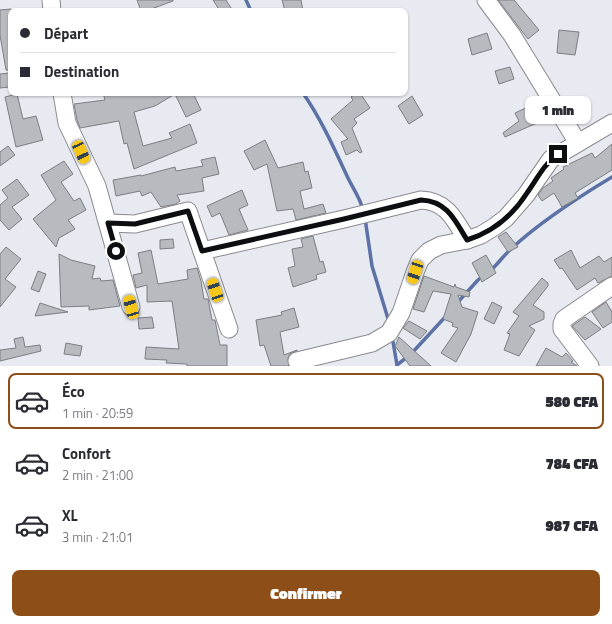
<!DOCTYPE html>
<html lang="fr">
<meta charset="utf-8">
<style>
:root{--surface:#fff;--page:#f7f7f7;--text:#2b2b33;--muted:#7c7c81;--line:#e1e1e2;--accent:#8e4e17}
body{margin:0;font-family:"Titillium Web",sans-serif;background:var(--page);color:var(--text);height:100vh;display:flex;flex-direction:column;font-size:15px;white-space:nowrap}
*{box-sizing:border-box;margin:0}
p{font-size:13px;color:var(--muted)}
.icon{flex:none;width:22px;height:22px;fill:none;stroke:currentColor;stroke-width:2;stroke-linecap:round;stroke-linejoin:round}
.map{position:relative;height:366px;overflow:hidden}
.details{display:flex;flex-direction:column;background:var(--surface);flex:1}
.details>*{flex:none}
.banner{position:absolute;left:8px;top:8px;width:400px;height:88px;border-radius:8px;box-shadow:0 1px 3px #0004;display:grid;align-content:center;height:88px;padding:0 12px;background:var(--surface)}
.end{position:absolute;width:18px;height:18px;margin:-9px;border:5px solid #0d0e10;background:#fff;box-shadow:0 0 0 2px #fff}
.from{border-radius:50%}
.bubble{position:absolute;height:28px;border-radius:8px;background:var(--surface);box-shadow:0 1px 3px #0004;font-size:13px;font-weight:800;line-height:28px;text-align:center}
.car{position:absolute;width:12px;height:24px;margin:-12px -6px;border-radius:5px;box-shadow:0 0 3px 1px #0007;background:linear-gradient(#f5c518 24%,#345 0 40%,#f5c518 0 76%,#345 0 86%,#f5c518 0)}
.banner b{display:flex;align-items:center;gap:14px;height:38px;font-size:15px}
.banner b+b{border-top:1px solid var(--line)}
.banner i{width:10px;height:10px;background:var(--text)}
ul{padding:7px 0 0;list-style:none}
li{display:flex;align-items:center;gap:12px;height:56px;margin:0 8px 6px;padding:0 4px;border:2px solid transparent;border-radius:8px}
li div{flex:1}
li b{display:block;font-size:15px}
li em{font-style:normal;font-weight:800}
li.on{border-color:var(--accent)}
li>.icon{width:36px;height:36px;stroke-width:1.5}
.primary-button{display:flex;gap:8px;margin-top:auto;padding:8px 12px}
.primary-button a{flex:1;height:46px;border-radius:8px;background:var(--accent);color:#fff;font-size:16px;font-weight:800;line-height:46px;text-align:center}
.map>svg:first-child{display:block}
.lines{fill:none;stroke-linecap:round;stroke-linejoin:round}
.stream{stroke:#5c71a6;stroke-width:3.5}
.building{fill:#b7babf;stroke:#7c7e83}
.minor-casing{stroke:#898b90;stroke-width:19}
.minor{stroke:#fff;stroke-width:17}
.route{stroke:#0d0e10;stroke-width:5}
</style>
<div class="map">
<svg width="612" height="366" viewBox="0 0 612 366">
<rect width="100%" height="100%" fill="#e7eaf0"/>
<g class="lines">
<!-- stream -->
<g class="stream">
<path d="M246,0L251,11"/>
<path d="M303,93C321,119 334,148 347,176C352,187 360,197 363,210"/>
<path d="M365,218L372,266L389,322"/>
<path d="M490,271C498,264 503,256 511,249C541,221 577,198 612,177"/>
<path d="M457,303L478,280L483,276"/>
<path d="M392,336L397,365"/>
<path d="M397,365L411,354L447,315"/>
</g>
</g>
<!-- building -->
<g class="building">
<path d="M137,0H173V1L146,11H141Z"/>
<path d="M213,0H226L233,11H220Z"/>
<path d="M282,0H301L303,11H285Z"/>
<path d="M498,0H514L539,30L528,39Z"/>
<path d="M11,9V70H6L0,35V10Z"/>
<path d="M559,30L579,32L575,55L557,53Z"/>
<path d="M487,33L492,49L472,55L468,39Z"/>
<path d="M510,67L514,79L499,84L495,71Z"/>
<path d="M9,73L10,87L0,88V74Z"/>
<path d="M103,93H193L201,110L186,117L175,94L155,106L134,112L143,146L172,138L169,133L190,124L197,143L134,169L127,143L124,144L119,121L80,128L77,120L74,104L105,100Z"/>
<path d="M356,93H360L370,108L354,119L357,123L352,128L362,152L360,153L357,150L346,155L341,142L348,139L331,119L353,100L351,97Z"/>
<path d="M17,94L23,119L36,116L43,140L16,147L5,97Z"/>
<path d="M412,96L423,115L409,124L398,106Z"/>
<path d="M530,106L537,123L505,137L503,133L519,121L515,113Z"/>
<path d="M265,140L278,168L303,162L305,172L308,171L312,188L300,191L304,209L323,204L326,213L296,220L293,209L277,211L267,164L254,170L244,151Z"/>
<path d="M612,144V170L575,193L578,198L562,207L554,193L542,201L538,195L543,188L553,181L551,178L564,169L563,167L592,153L595,158Z"/>
<path d="M8,146L15,155L0,166V152Z"/>
<path d="M215,157L219,174L202,178L204,191L177,195L180,201L176,204L161,207L151,192L142,196L140,191L116,196L113,180L141,175V176L175,167L176,171L203,166L201,160Z"/>
<path d="M64,161L73,174L61,182L74,201L80,198L86,210L68,220L75,229L59,238L56,247L33,219L56,200L41,175Z"/>
<path d="M17,179L29,195L12,207L22,219L9,230L0,220V205L8,198L2,190Z"/>
<path d="M242,190L248,205L239,209L248,230L229,235L220,213L212,217L207,206Z"/>
<path d="M506,232L518,247L508,252L498,237Z"/>
<path d="M313,236L320,262L323,261L326,272L316,275L317,279L293,287L288,268L295,266L292,249L303,247L301,239Z"/>
<path d="M173,239L174,248L160,249V240Z"/>
<path d="M6,247L21,259L5,279L16,287L0,307V254Z"/>
<path d="M151,250L158,284L188,279L187,270L197,268L201,281L204,299H208L212,320H215L220,345H227V366H187V364L166,363L167,360L145,359L146,347L179,349L172,301L147,302V285L136,288L133,275L142,273L138,253Z"/>
<path d="M571,250L580,268L599,256L604,262L612,257V276L598,283L595,278L577,290L562,268L560,269L554,260Z"/>
<path d="M59,254L71,260L95,266L92,279L100,278L101,281L113,280L120,306L89,310V306L61,307Z"/>
<path d="M486,255L496,273L482,282L472,263Z"/>
<path d="M38,271L46,274L39,292L31,289Z"/>
<path d="M424,276L454,287L455,284L456,287L470,292L469,297L458,295L462,307L478,312L471,334L456,362L441,353L458,328L452,326L453,323L443,319L451,294L433,291L424,312L413,309Z"/>
<path d="M542,278L548,283V286L533,305L544,312V319L529,326L535,330L519,356L504,350L510,334L507,333L519,316L513,312Z"/>
<path d="M492,302L502,307L494,324L484,319Z"/>
<path d="M606,302L612,312V322L603,328L592,312Z"/>
<path d="M40,303L68,312L35,316Z"/>
<path d="M294,308L299,327L280,332L284,355L297,350V351L290,354L288,358L289,366H271L264,345L260,346L256,320L282,315L281,312Z"/>
<path d="M152,317L154,328L139,329L138,318Z"/>
<path d="M585,317L601,329L585,340L572,326Z"/>
<path d="M409,321L427,331L420,339L403,328Z"/>
<path d="M23,337L25,347L40,345L41,351L0,361V350L16,348L14,339Z"/>
<path d="M399,337L431,366H410L395,346Z"/>
<path d="M66,343L82,346L80,356L64,354Z"/>
<path d="M546,348L562,357L566,353L573,361L571,362L577,366H536Z"/>
</g>
<g class="lines">
<!-- minor casing -->
<g class="minor-casing">
<g id="minor">
<path d="M51,0L52,11"/>
<path d="M486,0L512,35L578,143"/>
<path d="M62,93L67,123L97,186L131,307"/>
<path d="M108,223L135,224L188,211L229,329"/>
<path d="M202,251L344,219L421,200C447,201 455,220 467,240"/>
<path d="M297,361L372,343L389,333L401,313L415,272L420,260L429,251L441,245L467,240L481,235L494,227L506,218L526,195L551,159L612,123"/>
<path d="M590,366L562,329V324L564,319L612,286"/>
</g>
</g>
<!-- minor -->
<use href="#minor" class="minor"/>
</g>
<g class="lines">
<!-- route -->
<path class="route" d="M116,251L108,223L135,224L188,211L202,251L344,219L421,200C447,201 455,220 467,240C492,232 513,215 527,193C537,179 544,164 558,154"/>
</g>
</svg>
<i class="end from" style="left:116px;top:251px"></i>
<i class="end" style="left:558px;top:154px"></i>
<div class="bubble" style="left:525px;top:96px;width:66px">1 min</div>
<i class="car" style="left:81px;top:152px;rotate:155deg"></i>
<i class="car" style="left:415px;top:272px;rotate:198deg"></i>
<i class="car" style="left:215px;top:290px;rotate:341deg"></i>
<i class="car" style="left:131px;top:307px;rotate:344deg"></i>
<div class="banner">
<b><i class="from"></i>Départ</b>
<b><i></i>Destination</b>
</div>
</div>
<section class="details">
<ul>
<li class="on"><svg class="icon" aria-label="car" viewBox="0 0 24 24"><path d="M5 17H2v-5l4-1 3-4h7l3 4 3 1v5h-3M9 17h6M6 11h13"/><circle cx="7" cy="17" r="2"/><circle cx="17" cy="17" r="2"/></svg><div><b>Éco</b><p>1 min · 20:59</p></div><em>580 CFA</em></li>
<li><svg class="icon" aria-label="car" viewBox="0 0 24 24"><path d="M5 17H2v-5l4-1 3-4h7l3 4 3 1v5h-3M9 17h6M6 11h13"/><circle cx="7" cy="17" r="2"/><circle cx="17" cy="17" r="2"/></svg><div><b>Confort</b><p>2 min · 21:00</p></div><em>784 CFA</em></li>
<li><svg class="icon" aria-label="car" viewBox="0 0 24 24"><path d="M5 17H2v-5l4-1 3-4h7l3 4 3 1v5h-3M9 17h6M6 11h13"/><circle cx="7" cy="17" r="2"/><circle cx="17" cy="17" r="2"/></svg><div><b>XL</b><p>3 min · 21:01</p></div><em>987 CFA</em></li>
</ul>
<div class="primary-button"><a>Confirmer</a></div>
</section>
